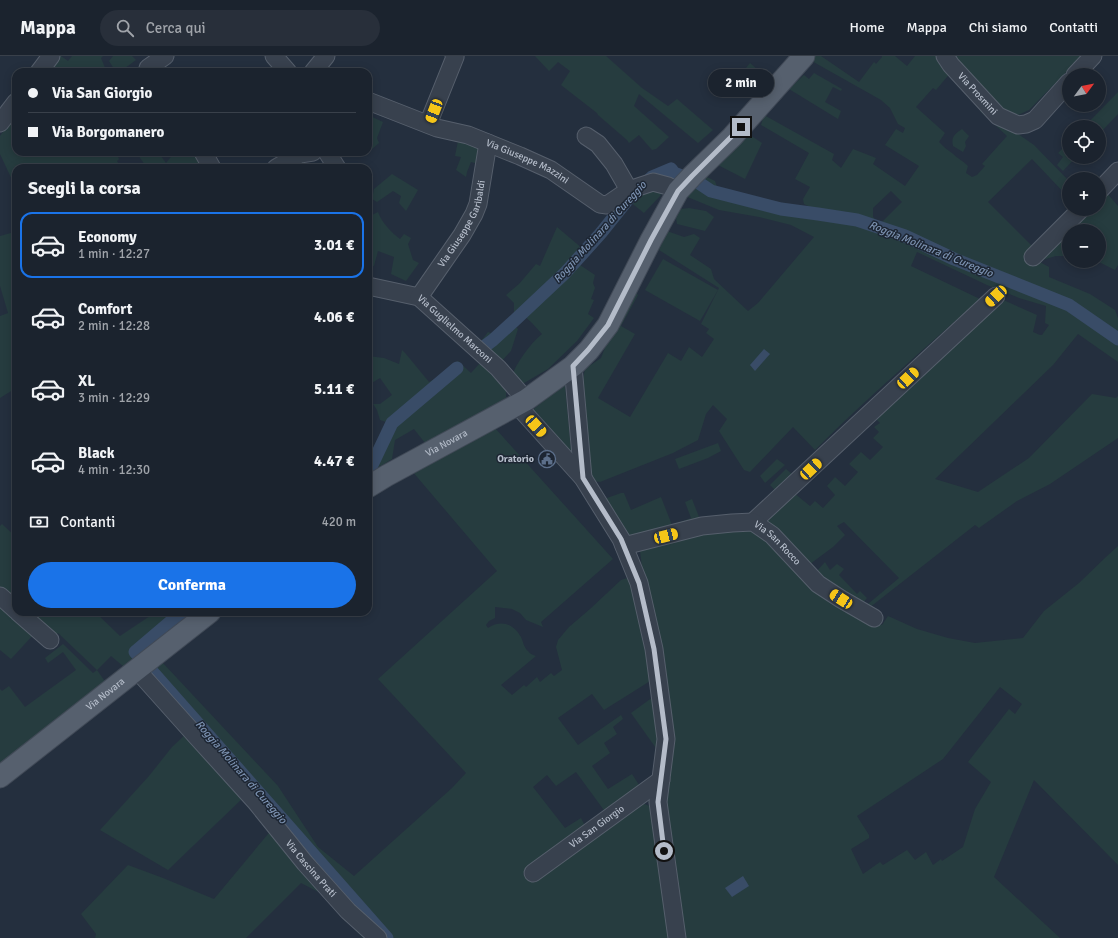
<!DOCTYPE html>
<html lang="it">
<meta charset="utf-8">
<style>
:root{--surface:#1b232e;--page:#282f3a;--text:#f1f3f6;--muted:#a0a4aa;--line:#39404a;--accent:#1a73e8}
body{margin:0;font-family:Signika,sans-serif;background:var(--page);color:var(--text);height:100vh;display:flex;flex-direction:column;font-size:15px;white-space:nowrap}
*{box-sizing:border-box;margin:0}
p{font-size:13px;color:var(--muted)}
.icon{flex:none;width:22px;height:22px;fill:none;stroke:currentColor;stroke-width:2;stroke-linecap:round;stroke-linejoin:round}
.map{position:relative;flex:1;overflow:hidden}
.panel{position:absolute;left:12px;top:108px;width:360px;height:452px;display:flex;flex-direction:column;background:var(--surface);border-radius:12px;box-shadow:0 2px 10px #0003,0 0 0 1px var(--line)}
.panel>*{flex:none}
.top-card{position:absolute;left:12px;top:12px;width:360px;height:88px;border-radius:12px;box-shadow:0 2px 10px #0003,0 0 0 1px var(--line);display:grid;align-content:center;height:88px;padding:0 16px;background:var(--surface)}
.needle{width:26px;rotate:58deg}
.controls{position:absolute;left:1062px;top:12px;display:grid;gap:8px}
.controls a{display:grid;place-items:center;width:44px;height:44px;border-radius:50%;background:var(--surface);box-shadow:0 2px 10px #0003,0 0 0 1px var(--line);font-size:20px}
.end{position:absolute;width:18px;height:18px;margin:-9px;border:5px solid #b4bcc9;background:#111;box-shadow:0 0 0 2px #111}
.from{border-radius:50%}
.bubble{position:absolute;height:28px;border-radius:14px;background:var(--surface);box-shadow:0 2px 10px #0003,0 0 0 1px var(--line);font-size:13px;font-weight:700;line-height:28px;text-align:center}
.car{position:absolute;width:12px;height:24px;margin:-12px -6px;border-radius:5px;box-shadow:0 0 3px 1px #0007;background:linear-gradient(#f5c518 24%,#345 0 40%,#f5c518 0 76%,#345 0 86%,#f5c518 0)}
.top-card b{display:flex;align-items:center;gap:14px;height:38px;font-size:15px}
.top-card b+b{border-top:1px solid var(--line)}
.top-card i{width:10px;height:10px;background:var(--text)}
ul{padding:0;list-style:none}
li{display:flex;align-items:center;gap:12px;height:66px;margin:0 8px 6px;padding:0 8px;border:2px solid transparent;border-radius:12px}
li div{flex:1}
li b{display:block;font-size:15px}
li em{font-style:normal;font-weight:700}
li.active{border-color:var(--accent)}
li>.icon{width:36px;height:36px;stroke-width:1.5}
h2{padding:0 16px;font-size:18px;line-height:48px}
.pay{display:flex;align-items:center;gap:10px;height:44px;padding:0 16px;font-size:15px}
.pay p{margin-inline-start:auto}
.button{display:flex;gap:8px;margin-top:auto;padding:8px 16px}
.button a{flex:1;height:46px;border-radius:24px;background:var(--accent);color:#fff;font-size:16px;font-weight:700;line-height:46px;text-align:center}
header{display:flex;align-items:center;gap:24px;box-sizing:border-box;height:56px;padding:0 20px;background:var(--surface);border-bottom:1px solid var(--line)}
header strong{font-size:19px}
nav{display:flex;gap:22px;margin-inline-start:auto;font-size:14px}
.search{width:280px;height:36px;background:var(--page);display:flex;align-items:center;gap:10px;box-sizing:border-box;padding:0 14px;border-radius:22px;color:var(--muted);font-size:15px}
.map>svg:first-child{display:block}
.green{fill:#263c3f;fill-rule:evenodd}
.water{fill:#394c67}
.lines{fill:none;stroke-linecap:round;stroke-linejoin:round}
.canal{stroke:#394c67;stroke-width:13}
.minor-casing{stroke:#565f6c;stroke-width:19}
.major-casing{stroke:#414a57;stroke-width:23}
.minor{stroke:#38414e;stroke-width:17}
.major{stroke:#56606e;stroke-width:21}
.route{stroke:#b4bcc9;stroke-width:5}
.labels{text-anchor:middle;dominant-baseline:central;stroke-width:3;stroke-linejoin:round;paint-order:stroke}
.street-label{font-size:10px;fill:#b4bcc9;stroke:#1d2633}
.poi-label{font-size:10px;font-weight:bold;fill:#b4bcc9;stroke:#1d2633;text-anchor:end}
.water-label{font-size:11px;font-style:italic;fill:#7c92b1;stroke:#1d2633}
</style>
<header>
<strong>Mappa</strong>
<div class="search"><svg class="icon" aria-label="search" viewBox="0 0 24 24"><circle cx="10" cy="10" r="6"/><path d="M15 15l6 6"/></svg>Cerca qui</div>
<nav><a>Home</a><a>Mappa</a><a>Chi siamo</a><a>Contatti</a></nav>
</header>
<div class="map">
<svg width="1118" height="882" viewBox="0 0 1118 882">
<rect width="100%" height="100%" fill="#242f3e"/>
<!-- green -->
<g class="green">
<path d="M57,0H61L68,5L72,0H103L101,2L106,14L107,16H46Z"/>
<path d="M113,0H132L136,4L121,15V16H116L109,5Z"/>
<path d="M535,0H606L642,32L668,50L677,43L713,74L698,87L639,38L634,50L669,81L656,93L652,94L639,79L629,87L627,84L598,59L597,57L561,29L570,15L558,6L549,15Z"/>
<path d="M812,0H821L859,26L874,6L876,8L882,1V0H895L907,10L915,0H940L952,15L936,34L933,32L916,51L945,77L939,86C943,90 947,94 952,97C957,102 963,105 968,110L966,117L972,121L977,119L985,110L982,108L1007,80L980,55L981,52L1034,89L1069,125V142L1032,103L988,146L1032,190L1088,153H1099V142L1106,136L1118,150V209L1115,214L1097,205H1099V175H1069V200H1056L1038,205L1049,211V221L1090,238L1115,254L1118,262V306L1078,278L1053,309L935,423L978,436L1029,402L1092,338L1116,342L1118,340V382L1050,428L1017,445L979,472L975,469L869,552L868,548L899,522L844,466L837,470L845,479L833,491L806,511L762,464L794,437L810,450L815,445L823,452L835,439L827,430L835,421L845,430L858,416L849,408L861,396L870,404L883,391L873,382L879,376L874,371L880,367L875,362L1001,243L1037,259L1033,276L1040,279H1042L1049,269L1045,267L1046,250L1019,242L987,229L917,196L911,210L980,243C924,293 868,341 815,394L793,371L750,416L744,414L719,375L727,363L713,349L706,358L698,384L673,397L600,426L588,424L581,354L585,347L583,334V323L585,313L601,302L613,271L633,234L638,239L621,270L635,278L598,342L630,361L668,297L681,305L689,291L702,301L714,283L706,277L709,273L701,268L719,232L659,194L667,175L684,181L694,178L700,182L690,199L711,213L714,223L748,255L758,247L814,181L791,169L759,161L719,154L685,140L705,120L715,125L718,134L737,144L779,157L803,158L847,167L848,156L816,154L804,148L803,143L810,131L795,123L809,97L761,69L764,59L834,98L832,104L841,112L853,93L876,102L873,108L905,130L919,110L885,89L896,73L903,77L905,72L898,68L890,52L881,44L810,4ZM891,135L902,146L880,168L873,161V152Z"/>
<path d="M953,0H1082L1029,54L1018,59L1009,57L994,48Z"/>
<path d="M750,7L765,20L753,34L738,22Z"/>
<path d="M814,17L842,33L841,35L833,31L825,46L841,55L838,63L789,33L804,19L809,23Z"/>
<path d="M1118,36V58L1099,78V71H1084Z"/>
<path d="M16,58V96H116L119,103L117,105L121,112H79L78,111L75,112H16V128H14L0,98V80Z"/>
<path d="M368,59L383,66L377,82L379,87L371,94L368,91Z"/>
<path d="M962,73L969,80L965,86L966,90L963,96L953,90C951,80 955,78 962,73Z"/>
<path d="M747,77L762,87L745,123L718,109Z"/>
<path d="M458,85L480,92L478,108L471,106L467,116L466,121L456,114L461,101L455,100Z"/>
<path d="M1069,86V101H1076L1063,115L1057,109L1063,101L1058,97Z"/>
<path d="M136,96H158L166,107L175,96H197L207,112H147Z"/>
<path d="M392,118L418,134L406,155L399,147L401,140L393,135L377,146L372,143L374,133Z"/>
<path d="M657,133L661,139L644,157L629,145L620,156L614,151L629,138Z"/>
<path d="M689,152L706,155L714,161L705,175L677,168L676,162L681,153Z"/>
<path d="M378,156C382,167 391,176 400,183L404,178L411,182L408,188L413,204L419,207L406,225L391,218L394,201L378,195L374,210L368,209V161Z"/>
<path d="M557,171L583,193L589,187L596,192L580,209L595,219L593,227L595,232L591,243L594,244L588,258L594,262L577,285L548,313L519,330L511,321C518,305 529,289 542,278L532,267L520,256L513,268L518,273L511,295L498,309L478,289L488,276L493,278L514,258V247L506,239L519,228L536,208L540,210Z"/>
<path d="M14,176L16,182V332L0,342V260L8,257L0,230V180Z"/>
<path d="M663,203L718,234L700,265L645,234Z"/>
<path d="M402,294L406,298L429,326L440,320L458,305L471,317L480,307L506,334V342L425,387L414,373L395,384L392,403L368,418V393L375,396L386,366L380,364L377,354L373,348H380L392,339L380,322L370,328L368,325V300L384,302L399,308Z"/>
<path d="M562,330H565L572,402L530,356Z"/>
<path d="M495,372L613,503L541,566L543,571L526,564L520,557L512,553L495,551V562L489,565L486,569L488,572C501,563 514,568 521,581C523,585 524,592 528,595C530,598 533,599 536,600L501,629L512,639L524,629L526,631L537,621L540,626L551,617L554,620L562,614L556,591L558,584L569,571L590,553L621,524L630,521L652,623L647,627L604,654L592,638L558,662L578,689L621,659L623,663L613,671L617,678L604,687L610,697L592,710L608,733L632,718L641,732L606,757L576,716L556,730L547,719L533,731L565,772L581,762L586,772L523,818L528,824L640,746L654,752L672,882H363L344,862L332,843L301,827L246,882H95L96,878L81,858L128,809L163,822L214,843L268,778L280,767L146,619L162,606L278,730L318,791L354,820L452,732L466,717L378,623L497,515L412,415Z"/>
<path d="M718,387L721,395L708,402L679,413L675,403Z"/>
<path d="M777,403L785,409L765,427L760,420Z"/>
<path d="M786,413L792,418L776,435L770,429Z"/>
<path d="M621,437H624L631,454L661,441L672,469L691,462L685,446L692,443L701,466L628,481L606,454L607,442Z"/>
<path d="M2,468L16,481V546L0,531V470Z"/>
<path d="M752,473L878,567L882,569L888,560L917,573L948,582L975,587L1023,582L1044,555L1079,527L1106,501L1118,490V809L1034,724L994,821L1060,882H682L663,748L667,723L640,495L703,478ZM1000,631L1022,648L1015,658L1009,653L968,706L991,726L975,753L963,791L942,805L941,803L933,809L926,796L915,804L907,794L883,809L880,806L863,818L851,793L869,782V779L857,760L943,703Z"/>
<path d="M825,506L830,514L837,508L844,513L839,519L857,538L860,535L867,542L862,548L815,517Z"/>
<path d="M0,546L34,578L11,603L0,594Z"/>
<path d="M27,556H95L120,580L156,556H191L123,610L111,600L97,614L106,627L0,712V633L2,635L9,630L25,651L76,614L63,596L48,607L45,602L63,588L93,617L97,614L58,577L54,582Z"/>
<path d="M653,641L660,677L658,695L631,657Z"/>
<path d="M186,678L245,740L168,814L100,774L149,720L172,691Z"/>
</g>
<!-- water -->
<g class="water">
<path d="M764,293L770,298L755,315L750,309Z"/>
<path d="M743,820L749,830L732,841L725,832Z"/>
</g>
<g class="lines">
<!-- canal -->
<g class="canal">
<path d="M477,296L493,284L515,264L565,217L601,177L629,142L652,121L671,113L674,117L696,125L711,135L781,153L818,158L857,164L905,180L954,203L1069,249L1118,283"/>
<path d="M368,412L372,409L392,367L457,312"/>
<path d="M182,556L135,596L387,882"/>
</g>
<!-- minor casing -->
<g class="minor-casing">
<g id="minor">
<path d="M274,0L288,16"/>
<path id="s1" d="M945,0L951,9L998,60L1018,69L1026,68L1035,64L1069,26"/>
<path d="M148,12L165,0"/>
<path d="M39,16L51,0"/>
<path d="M313,16L326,0"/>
<path d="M1075,19L1093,0"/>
<path id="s2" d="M368,45L437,72L468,79L520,100L551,114L600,148L607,149L629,134L653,126L668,130L678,135"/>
<path d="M0,67L16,46"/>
<path d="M428,68L455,1L454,0"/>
<path d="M586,80L598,88L614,108L629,134"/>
<path d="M203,96L212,112"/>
<path d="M327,96L337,112"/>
<path d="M276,112L300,98L313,96"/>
<path d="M1099,135L1118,115"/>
<path d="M1033,201L1081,153"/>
<path id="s3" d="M368,230L419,241L498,312L526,344"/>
<path id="s4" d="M419,241L462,179L474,158L478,148L488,87"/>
<path d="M573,310L583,422"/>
<path d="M517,349L583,422L621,483L639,527L654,593L666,683L658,746L677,882"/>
<path d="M753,466L996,240"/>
<path id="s5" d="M624,490L702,470L732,467L753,466L772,479L818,528L841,543L874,562"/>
<path d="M0,540L16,554"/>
<path d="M18,556L50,584"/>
<path id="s6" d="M137,614L196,680L255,745L305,807L348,855L378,882"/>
<path id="s7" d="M533,817L661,724"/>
</g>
</g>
<!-- major casing -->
<g class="major-casing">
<g id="major">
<path id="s8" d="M368,431L386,420L526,344L573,310L589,294L608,269L651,184L678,135L692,120L732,81L804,0"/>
<path id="s9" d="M0,721L210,556"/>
</g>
</g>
<!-- minor -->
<use href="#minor" class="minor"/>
<!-- major -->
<use href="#major" class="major"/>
</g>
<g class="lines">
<!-- route -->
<path class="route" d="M664,795L658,746L666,683L654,593L639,527L621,483L583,422L573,310L588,294L608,269L651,184L678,135L692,120L741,71"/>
</g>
<!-- icons -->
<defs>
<g id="civic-ring" transform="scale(0.9)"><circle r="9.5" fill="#1d2633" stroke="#5c6f8a" stroke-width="1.5"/><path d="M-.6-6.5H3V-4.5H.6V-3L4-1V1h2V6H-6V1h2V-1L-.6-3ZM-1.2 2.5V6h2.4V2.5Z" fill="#5c6f8a"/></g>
</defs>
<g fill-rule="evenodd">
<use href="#civic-ring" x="547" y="403"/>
</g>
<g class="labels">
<!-- street labels -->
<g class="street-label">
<text stroke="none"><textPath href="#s1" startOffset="50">Via Prosmini</textPath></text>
<text stroke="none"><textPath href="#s2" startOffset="171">Via Giuseppe Mazzini</textPath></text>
<text stroke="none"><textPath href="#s4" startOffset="86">Via Giuseppe Garibaldi</textPath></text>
<text stroke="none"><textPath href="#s3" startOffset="100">Via Guglielmo Marconi</textPath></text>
<text stroke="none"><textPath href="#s8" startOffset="90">Via Novara</textPath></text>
<text stroke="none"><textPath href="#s5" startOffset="164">Via San Rocco</textPath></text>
<text stroke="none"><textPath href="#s9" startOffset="134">Via Novara</textPath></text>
<text stroke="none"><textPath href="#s7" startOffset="79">Via San Giorgio</textPath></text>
<text stroke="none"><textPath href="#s6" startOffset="264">Via Cascina Prati</textPath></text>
</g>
<!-- poi labels -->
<g class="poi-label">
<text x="534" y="403">Oratorio</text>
</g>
<!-- water labels -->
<g class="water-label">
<text transform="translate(600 176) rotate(-48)">Roggia Molinara di Cureggio</text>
<text transform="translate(931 193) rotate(22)">Roggia Molinara di Cureggio</text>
<text transform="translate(241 716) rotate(49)">Roggia Molinara di Cureggio</text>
</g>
</g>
</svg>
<div class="controls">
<a><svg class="needle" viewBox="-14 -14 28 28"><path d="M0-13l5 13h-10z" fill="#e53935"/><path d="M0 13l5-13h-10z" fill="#a0a4aa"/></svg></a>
<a><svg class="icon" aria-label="locate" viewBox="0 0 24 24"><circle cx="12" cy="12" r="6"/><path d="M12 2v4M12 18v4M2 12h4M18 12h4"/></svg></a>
<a>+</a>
<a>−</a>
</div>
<i class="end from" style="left:664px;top:795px"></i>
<i class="end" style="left:741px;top:71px"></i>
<div class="bubble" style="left:708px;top:13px;width:66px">2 min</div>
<i class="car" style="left:434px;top:55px;rotate:201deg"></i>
<i class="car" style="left:996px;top:240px;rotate:227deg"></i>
<i class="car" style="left:908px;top:322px;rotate:47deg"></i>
<i class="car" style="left:536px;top:370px;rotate:138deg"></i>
<i class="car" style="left:811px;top:413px;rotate:47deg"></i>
<i class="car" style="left:666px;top:480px;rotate:75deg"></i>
<i class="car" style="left:841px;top:543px;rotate:303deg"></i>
<div class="top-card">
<b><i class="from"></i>Via San Giorgio</b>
<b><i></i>Via Borgomanero</b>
</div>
<section class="panel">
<h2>Scegli la corsa</h2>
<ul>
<li class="active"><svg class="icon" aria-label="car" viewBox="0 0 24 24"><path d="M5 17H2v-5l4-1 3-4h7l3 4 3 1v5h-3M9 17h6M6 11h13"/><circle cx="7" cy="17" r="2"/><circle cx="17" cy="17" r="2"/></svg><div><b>Economy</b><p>1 min · 12:27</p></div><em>3.01 €</em></li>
<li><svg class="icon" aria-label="car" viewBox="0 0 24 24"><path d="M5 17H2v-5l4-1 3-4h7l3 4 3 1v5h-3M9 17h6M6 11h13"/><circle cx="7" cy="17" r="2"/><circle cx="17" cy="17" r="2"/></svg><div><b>Comfort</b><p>2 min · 12:28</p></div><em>4.06 €</em></li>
<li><svg class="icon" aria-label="car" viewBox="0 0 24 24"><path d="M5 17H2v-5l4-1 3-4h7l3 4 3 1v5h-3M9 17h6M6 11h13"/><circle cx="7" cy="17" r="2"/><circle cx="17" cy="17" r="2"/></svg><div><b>XL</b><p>3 min · 12:29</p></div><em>5.11 €</em></li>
<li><svg class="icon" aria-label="car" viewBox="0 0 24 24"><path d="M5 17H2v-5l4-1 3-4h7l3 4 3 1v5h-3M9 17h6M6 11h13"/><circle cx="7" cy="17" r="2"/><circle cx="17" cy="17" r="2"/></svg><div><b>Black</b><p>4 min · 12:30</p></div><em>4.47 €</em></li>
</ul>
<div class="pay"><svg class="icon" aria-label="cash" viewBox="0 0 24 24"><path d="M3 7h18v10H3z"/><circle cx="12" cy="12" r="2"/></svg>Contanti<p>420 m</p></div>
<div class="button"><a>Conferma</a></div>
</section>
</div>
